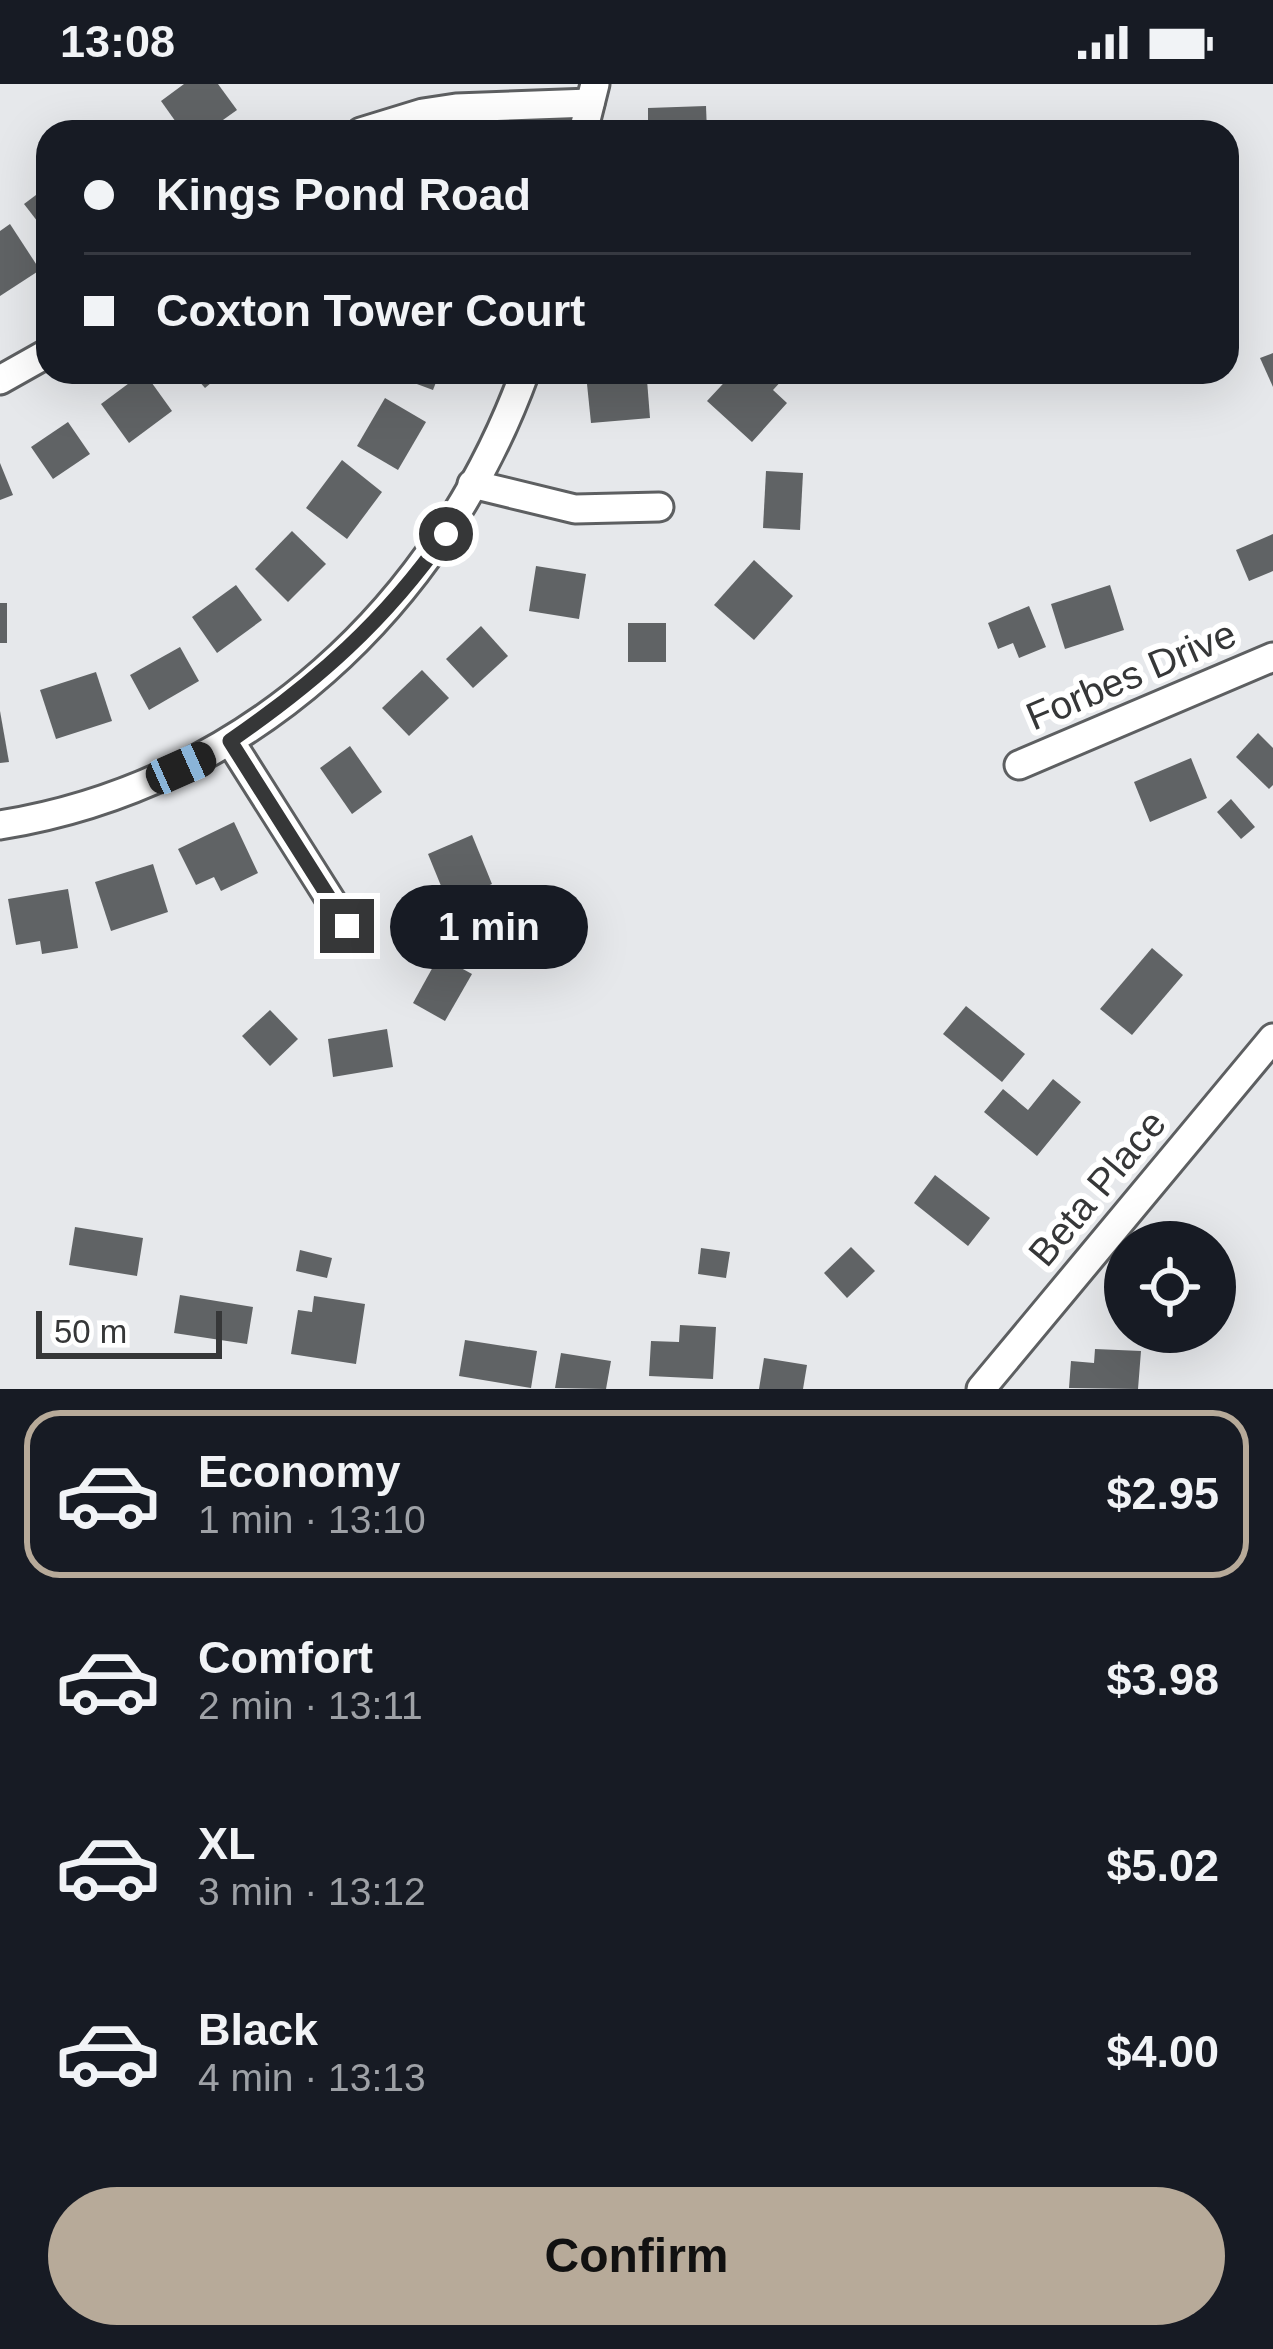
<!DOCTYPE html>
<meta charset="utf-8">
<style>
:root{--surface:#171b24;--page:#242831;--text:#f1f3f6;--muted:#9ea1a6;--line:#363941;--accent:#b7aa99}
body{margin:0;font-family:Helvetica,sans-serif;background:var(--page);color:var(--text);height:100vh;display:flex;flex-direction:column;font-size:45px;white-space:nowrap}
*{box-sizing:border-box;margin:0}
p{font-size:39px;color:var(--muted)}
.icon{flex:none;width:66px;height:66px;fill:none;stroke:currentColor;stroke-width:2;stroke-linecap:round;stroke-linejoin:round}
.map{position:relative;height:1305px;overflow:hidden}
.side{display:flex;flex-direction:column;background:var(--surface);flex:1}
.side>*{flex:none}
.top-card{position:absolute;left:36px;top:36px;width:1203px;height:264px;border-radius:36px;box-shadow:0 12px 48px #0002;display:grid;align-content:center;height:264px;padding:0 48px;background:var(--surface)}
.fabs{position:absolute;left:1104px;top:1137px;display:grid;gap:24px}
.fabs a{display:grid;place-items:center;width:132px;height:132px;border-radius:50%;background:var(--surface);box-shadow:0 12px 48px #0002;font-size:60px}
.scale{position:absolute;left:36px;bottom:30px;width:186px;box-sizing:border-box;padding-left:12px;border:6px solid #363738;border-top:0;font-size:33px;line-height:42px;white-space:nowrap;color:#363738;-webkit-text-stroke:9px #fff;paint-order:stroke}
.end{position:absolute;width:54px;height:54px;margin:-27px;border:15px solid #363738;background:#fff;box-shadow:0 0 0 6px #fff}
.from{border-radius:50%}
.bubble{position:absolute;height:84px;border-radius:42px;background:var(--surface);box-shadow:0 12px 48px #0002;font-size:39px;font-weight:700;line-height:84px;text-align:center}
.car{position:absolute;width:36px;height:72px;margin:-36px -18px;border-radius:15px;box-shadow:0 0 9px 3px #0007;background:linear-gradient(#222 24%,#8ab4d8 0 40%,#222 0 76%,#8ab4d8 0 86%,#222 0)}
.top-card b{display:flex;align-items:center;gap:42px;height:114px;font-size:45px}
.top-card b+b{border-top:3px solid var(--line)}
.top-card i{width:30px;height:30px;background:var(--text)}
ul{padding:21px 0 0;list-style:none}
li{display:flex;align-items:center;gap:36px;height:168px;margin:0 24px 18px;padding:0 24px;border:6px solid transparent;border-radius:36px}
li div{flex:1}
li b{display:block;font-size:45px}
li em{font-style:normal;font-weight:700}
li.on{border-color:var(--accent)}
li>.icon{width:108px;height:108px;stroke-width:1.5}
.primary-button{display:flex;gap:24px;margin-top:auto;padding:24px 48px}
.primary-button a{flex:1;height:138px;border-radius:72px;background:var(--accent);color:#111;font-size:48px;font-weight:700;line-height:138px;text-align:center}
.status{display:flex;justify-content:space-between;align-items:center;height:84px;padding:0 60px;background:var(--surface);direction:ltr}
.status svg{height:33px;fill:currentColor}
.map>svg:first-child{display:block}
.building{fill:#606365}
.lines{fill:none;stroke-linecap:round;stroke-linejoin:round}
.minor-casing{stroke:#5d5f61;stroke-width:33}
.minor{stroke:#fff;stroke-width:27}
.route{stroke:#363738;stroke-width:15}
.labels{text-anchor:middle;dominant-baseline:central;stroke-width:12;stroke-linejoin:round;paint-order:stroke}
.street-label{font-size:39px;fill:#363738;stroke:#fff}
</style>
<div class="status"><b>13:08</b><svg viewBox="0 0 49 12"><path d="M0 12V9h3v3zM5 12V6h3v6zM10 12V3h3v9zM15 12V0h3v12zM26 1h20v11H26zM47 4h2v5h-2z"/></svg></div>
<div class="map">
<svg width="1273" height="1305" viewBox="0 0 1273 1305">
<rect width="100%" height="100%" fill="#e6e8eb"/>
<!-- building -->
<g class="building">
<path d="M184,0H218L237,26L206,48H183L161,17Z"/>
<path d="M706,22L707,48H648V24Z"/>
<path d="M48,102V151L24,120Z"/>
<path d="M10,140L40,186L0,212V147Z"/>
<path d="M1273,269V303L1260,274Z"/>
<path d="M144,288L172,327L129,359L101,320Z"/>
<path d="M191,288H224L205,304Z"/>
<path d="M400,288H440L433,306L398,293Z"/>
<path d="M734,288H780L785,293L773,306L787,319L752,358L707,317Z"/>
<path d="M647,296L650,334L591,339L587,300Z"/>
<path d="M385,314L426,338L398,386L357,362Z"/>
<path d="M68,338L90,370L53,395L31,363Z"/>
<path d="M342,376L382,408L347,455L306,424Z"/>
<path d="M0,379L13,411L0,416Z"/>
<path d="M766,387L803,389L800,446L763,444Z"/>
<path d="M292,447L326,480L288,518L255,485Z"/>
<path d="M1273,450V487L1249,497L1236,466Z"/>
<path d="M754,476L793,512L754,556L714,521Z"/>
<path d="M536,482L586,490L579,535L529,527Z"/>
<path d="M236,501L262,536L217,569L192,533Z"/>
<path d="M1110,501L1124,546L1065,565L1051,520Z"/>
<rect x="0" y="519" width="7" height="40"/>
<path d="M1029,522L1046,563L1019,574L1013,559L998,565L988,539Z"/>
<rect x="628" y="539" width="38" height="39"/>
<path d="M481,542L508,572L473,604L446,575Z"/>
<path d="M180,563L199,597L149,626L130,591Z"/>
<path d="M422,586L449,614L409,652L382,624Z"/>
<path d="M96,588L112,637L56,655L40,606Z"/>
<path d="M0,627L9,678L0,679Z"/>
<path d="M1258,649L1273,664V701L1269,705L1236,673Z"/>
<path d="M350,662L382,708L352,730L320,684Z"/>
<path d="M1191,674L1207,714L1150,738L1134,698Z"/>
<path d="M1231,715L1255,743L1241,755L1217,728Z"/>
<path d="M234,738L258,789L221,807L214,793L196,801L178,765Z"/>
<path d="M472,751L492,800L448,819L428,770Z"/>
<path d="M153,780L168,828L111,847L95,798Z"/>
<path d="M68,805L78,864L42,870L40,857L16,861L8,815Z"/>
<path d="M1152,864L1183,891L1132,951L1100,925Z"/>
<path d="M439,872L472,890L445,937L413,919Z"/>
<path d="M966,922L1025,970L1002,998L943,950Z"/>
<path d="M270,926L298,955L270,982L242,952Z"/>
<path d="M387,945L393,983L333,993L328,955Z"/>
<path d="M1053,995L1081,1018L1037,1072L984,1028L1003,1005L1028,1026Z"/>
<path d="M935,1091L990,1134L968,1162L914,1119Z"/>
<path d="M75,1143L143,1154L137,1192L69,1181Z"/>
<path d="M851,1163L875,1187L847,1214L824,1189Z"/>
<path d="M701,1164L730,1168L726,1194L698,1190Z"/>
<path d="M300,1166L332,1174L327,1194L296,1187Z"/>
<path d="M180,1211L253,1223L247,1260L174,1249Z"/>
<path d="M314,1212L365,1220L356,1280L291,1270L298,1226L312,1228Z"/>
<path d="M680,1241L716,1243L713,1295L649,1292L651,1257L679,1258Z"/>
<path d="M465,1256L537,1267L531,1304L459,1292Z"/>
<path d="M1095,1265L1141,1267L1138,1305L1069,1304L1071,1277L1094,1279Z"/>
<path d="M561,1269L611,1277L606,1305L555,1304Z"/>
<path d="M764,1274L807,1281L803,1305H759Z"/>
</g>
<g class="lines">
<!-- minor casing -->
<g class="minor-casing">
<g id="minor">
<path d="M361,48L423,29L456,24L590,19"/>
<path d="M583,48L595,0"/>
<path d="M0,296L48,269"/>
<path d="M472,400L575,425L659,423"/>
<path d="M230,657L347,842"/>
<path d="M1019,681L1273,573"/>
<path d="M0,741C249,701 440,521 525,288"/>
<path d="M981,1305L1273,954"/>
</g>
</g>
<!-- minor -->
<use href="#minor" class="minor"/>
</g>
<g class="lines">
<!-- route -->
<path class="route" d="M347,842L230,657C317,597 385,537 446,450"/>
</g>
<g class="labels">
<!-- street labels -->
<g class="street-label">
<text transform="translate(1131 591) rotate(-23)">Forbes Drive</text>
<text transform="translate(1097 1104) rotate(-50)">Beta Place</text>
</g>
</g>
</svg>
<div class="fabs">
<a><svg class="icon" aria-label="locate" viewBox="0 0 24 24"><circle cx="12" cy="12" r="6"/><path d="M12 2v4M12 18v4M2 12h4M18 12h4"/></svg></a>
</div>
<div class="scale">50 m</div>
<i class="end from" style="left:446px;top:450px"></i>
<i class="end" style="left:347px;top:842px"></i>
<div class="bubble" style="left:390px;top:801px;width:198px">1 min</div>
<i class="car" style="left:181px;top:684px;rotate:66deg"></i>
<div class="top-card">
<b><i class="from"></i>Kings Pond Road</b>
<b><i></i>Coxton Tower Court</b>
</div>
</div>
<section class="side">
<ul>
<li class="on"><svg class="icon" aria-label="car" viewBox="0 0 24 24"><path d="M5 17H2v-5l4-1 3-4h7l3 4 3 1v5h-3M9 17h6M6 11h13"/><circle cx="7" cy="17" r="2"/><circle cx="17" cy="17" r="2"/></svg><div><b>Economy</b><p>1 min · 13:10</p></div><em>$2.95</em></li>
<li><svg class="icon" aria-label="car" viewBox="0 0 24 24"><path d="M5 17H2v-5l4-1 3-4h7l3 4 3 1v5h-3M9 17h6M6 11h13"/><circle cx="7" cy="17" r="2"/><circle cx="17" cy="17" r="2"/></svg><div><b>Comfort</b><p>2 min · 13:11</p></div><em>$3.98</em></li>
<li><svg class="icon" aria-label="car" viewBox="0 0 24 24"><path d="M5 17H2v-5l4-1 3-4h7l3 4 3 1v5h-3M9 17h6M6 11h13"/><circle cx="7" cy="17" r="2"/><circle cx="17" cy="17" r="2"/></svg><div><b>XL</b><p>3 min · 13:12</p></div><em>$5.02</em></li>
<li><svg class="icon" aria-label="car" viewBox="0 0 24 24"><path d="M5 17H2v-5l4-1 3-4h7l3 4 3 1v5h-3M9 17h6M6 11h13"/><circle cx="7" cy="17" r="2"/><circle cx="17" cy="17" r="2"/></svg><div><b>Black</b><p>4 min · 13:13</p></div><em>$4.00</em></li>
</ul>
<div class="primary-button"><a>Confirm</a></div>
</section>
